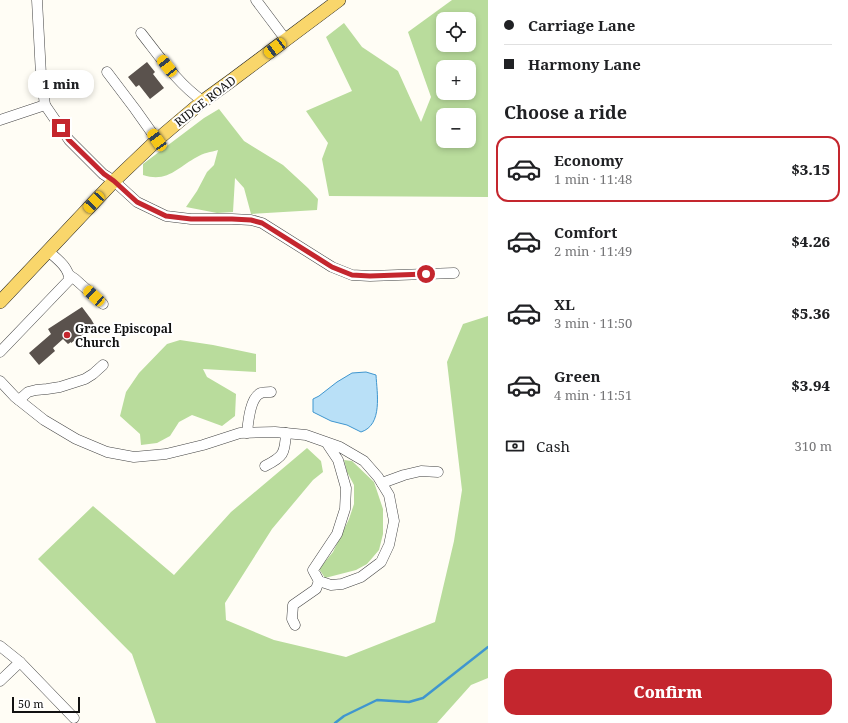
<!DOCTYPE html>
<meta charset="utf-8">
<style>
:root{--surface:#fff;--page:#f6f6f6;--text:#202124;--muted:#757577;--line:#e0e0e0;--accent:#c4262e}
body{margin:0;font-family:"Noto Serif",serif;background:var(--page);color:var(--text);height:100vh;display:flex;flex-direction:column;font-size:15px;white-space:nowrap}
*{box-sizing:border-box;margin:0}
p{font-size:13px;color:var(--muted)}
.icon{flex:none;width:22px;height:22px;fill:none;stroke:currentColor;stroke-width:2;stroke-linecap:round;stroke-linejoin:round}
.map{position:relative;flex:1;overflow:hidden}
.drawer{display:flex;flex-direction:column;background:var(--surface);width:360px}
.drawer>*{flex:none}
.banner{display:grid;align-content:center;height:88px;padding:0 16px;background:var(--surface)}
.buttons{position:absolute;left:436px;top:12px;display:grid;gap:8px}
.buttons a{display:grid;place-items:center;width:40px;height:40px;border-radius:8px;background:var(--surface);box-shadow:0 2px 6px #0003;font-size:20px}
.scale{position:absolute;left:12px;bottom:10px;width:68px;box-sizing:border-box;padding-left:4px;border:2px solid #111;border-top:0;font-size:11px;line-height:14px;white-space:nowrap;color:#111;-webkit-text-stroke:3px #fff;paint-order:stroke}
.end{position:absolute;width:18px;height:18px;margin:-9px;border:5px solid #c4262e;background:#fff;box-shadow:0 0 0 2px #fff}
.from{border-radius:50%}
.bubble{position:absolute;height:28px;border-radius:12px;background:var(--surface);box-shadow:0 2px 6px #0003;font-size:13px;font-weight:800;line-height:28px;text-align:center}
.car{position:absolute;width:12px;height:24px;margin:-12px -6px;border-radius:5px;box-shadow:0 0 3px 1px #0007;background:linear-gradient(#f5c518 24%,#345 0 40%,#f5c518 0 76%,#345 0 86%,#f5c518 0)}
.banner b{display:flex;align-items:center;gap:14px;height:38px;font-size:15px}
.banner b+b{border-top:1px solid var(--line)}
.banner i{width:10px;height:10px;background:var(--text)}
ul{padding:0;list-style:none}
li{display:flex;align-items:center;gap:12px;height:66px;margin:0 8px 6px;padding:0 8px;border:2px solid transparent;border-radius:12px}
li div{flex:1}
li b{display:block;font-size:15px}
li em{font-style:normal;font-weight:800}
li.selected{border-color:var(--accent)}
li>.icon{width:36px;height:36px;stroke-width:1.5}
h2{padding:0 16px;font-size:18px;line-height:48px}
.pay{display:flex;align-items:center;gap:10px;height:44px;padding:0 16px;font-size:15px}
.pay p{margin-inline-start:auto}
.button{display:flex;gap:8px;margin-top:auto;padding:8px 16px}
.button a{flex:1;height:46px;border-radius:12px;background:var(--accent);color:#fff;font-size:16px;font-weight:800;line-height:46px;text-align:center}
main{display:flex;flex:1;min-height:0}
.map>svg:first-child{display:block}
.forest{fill:#b9dc9c;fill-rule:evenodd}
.water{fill:#b9e0f7;stroke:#3f96cf}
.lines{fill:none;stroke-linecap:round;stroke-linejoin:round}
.stream{stroke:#3f96cf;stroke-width:2.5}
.building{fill:#5a524d}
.minor-casing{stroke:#444;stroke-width:11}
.major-casing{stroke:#222;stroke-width:14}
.minor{stroke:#fff;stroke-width:10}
.major{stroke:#f9d66b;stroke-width:13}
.route{stroke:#c4262e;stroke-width:5}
.poi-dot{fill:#c4262e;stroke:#fff;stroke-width:1.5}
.labels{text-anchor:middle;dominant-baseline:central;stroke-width:4;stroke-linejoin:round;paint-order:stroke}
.street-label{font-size:12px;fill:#111;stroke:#fff}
.poi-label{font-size:12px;font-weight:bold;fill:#111;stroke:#fff;text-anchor:start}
</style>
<main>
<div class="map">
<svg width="488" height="723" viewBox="0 0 488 723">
<rect width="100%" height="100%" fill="#fffdf5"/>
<!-- forest -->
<g class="forest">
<path d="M452,0H488V197L329,196L322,159L328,143L306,111L352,91L326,37L344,23L362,47L398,71L421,122L431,97L408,32ZM443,19H469V45H443ZM443,67H469V93H443ZM443,115H469V141H443Z"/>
<path d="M219,109L244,141L283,165L308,188L318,199L317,210L251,214L244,188L235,178L233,212L217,213L186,207L197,191L207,172L214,165L218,150C211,152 203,153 197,157C178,167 168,183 143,175V164L204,118Z"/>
<path d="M488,316V678L471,685L437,723H156L132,654L38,559L93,506L174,575L231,512L307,448L321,461L323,472L313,480L272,529L225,603L226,620L274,640L346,657L435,622L454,541L462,490L447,362L463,324Z"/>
<path d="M180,340L213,345L256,354V372L203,369L207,377L236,394L235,416L222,426L192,415L179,422L170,436L157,443L141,445L140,434L120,416L126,392L139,373L167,344Z"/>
<path d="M344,460L352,461L374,482L383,509V534L379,550L367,564L356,570L325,578L319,569L333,552L349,519L354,504V485L347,472Z"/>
</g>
<!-- water -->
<path class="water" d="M366,372L376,375C377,393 383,425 361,432L347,425L331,421L313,412V399L319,396L337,382L352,373Z"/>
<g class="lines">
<!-- stream -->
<path class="stream" d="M335,723L344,716L377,700L409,702L423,698L488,647"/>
</g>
<!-- building -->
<g class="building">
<path d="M147,62L155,72L153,74L164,88L150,99L139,85L136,87L128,77Z"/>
<path d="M82,307L91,319L95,326L71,343V342L68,344L63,339L53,348L55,351L39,365L29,353L51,334L48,329Z"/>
</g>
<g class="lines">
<!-- minor casing -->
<g class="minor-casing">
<g id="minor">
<path d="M37,0L41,75L45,105L69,140L103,174L114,181L137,202L166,216L191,219H232L251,220L262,223L332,267L352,275L370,276L454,273"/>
<path d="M256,0L286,40"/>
<path d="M141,33C160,57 178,84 203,101"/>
<path d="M107,72L135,109L157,140"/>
<path d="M0,120L45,105"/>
<path d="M69,275L75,279L103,304"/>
<path d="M0,352L69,280C70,268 56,258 48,251"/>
<path d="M0,381L15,397L44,420L76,439L107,452L134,457L166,454L203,445L240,433L275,432L306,435L340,447L364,461L378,477L389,495L394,521L389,545L381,562L361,577L342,584L331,585L319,581L313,570L337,534L345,509L346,488L338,460L326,442"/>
<path d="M19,400L28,392L36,390L47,389L60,387L85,379L93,374L103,365"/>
<path d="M247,433C248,423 250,397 261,393C263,392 268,392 271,392"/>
<path d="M265,466C283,457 285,454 286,433"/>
<path d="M382,483L404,475L421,471L438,472"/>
<path d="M295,625L292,619L293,605L316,589L319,581"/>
<path d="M0,646L20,662L74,718"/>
<path d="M0,681L20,662"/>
</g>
</g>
<!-- major casing -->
<g class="major-casing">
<path id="major" d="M0,302L114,181L157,140L203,101L232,80L339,0"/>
</g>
<!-- minor -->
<use href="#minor" class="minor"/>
<!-- major -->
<use href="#major" class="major"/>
</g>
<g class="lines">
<!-- route -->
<path class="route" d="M61,128L69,140L104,174L114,181L137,202L166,216L191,219H232L251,220L262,223L332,267L352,275L370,276L426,274"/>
</g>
<!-- markers -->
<circle class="poi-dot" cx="67" cy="335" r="4"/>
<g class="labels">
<!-- street labels -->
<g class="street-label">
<text transform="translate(205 101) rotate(-38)">RIDGE ROAD</text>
</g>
<!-- poi labels -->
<g class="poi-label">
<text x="75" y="328">Grace Episcopal<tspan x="75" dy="14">Church</tspan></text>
</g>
</g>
</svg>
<div class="buttons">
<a><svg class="icon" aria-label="locate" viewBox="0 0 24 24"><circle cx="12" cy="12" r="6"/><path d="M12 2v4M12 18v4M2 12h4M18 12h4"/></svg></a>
<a>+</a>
<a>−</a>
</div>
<div class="scale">50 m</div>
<i class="end from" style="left:426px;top:274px"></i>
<i class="end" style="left:61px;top:128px"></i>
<div class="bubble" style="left:28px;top:70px;width:66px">1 min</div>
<i class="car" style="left:275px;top:48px;rotate:233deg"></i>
<i class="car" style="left:167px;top:66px;rotate:322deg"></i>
<i class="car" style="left:157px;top:140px;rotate:325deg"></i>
<i class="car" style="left:94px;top:202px;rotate:223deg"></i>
<i class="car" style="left:94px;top:296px;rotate:312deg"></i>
</div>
<section class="drawer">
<div class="banner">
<b><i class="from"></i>Carriage Lane</b>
<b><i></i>Harmony Lane</b>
</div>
<h2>Choose a ride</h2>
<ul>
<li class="selected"><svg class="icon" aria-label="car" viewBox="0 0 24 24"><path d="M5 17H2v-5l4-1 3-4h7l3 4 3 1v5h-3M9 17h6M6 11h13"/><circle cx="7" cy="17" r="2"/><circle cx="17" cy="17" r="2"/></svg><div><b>Economy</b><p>1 min · 11:48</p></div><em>$3.15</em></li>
<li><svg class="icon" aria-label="car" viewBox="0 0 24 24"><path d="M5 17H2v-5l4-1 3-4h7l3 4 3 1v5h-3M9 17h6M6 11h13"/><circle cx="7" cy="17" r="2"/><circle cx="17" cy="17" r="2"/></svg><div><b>Comfort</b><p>2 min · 11:49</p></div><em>$4.26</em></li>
<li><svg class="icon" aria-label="car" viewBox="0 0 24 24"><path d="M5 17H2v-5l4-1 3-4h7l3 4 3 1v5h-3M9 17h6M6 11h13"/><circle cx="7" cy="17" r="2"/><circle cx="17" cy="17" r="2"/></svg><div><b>XL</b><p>3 min · 11:50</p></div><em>$5.36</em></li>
<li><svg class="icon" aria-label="car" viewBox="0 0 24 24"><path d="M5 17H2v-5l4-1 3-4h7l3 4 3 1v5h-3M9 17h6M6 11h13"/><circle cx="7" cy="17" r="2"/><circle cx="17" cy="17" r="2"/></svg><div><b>Green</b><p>4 min · 11:51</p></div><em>$3.94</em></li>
</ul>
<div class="pay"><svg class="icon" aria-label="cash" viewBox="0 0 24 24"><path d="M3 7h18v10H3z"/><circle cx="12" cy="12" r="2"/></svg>Cash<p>310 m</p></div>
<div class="button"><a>Confirm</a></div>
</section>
</main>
